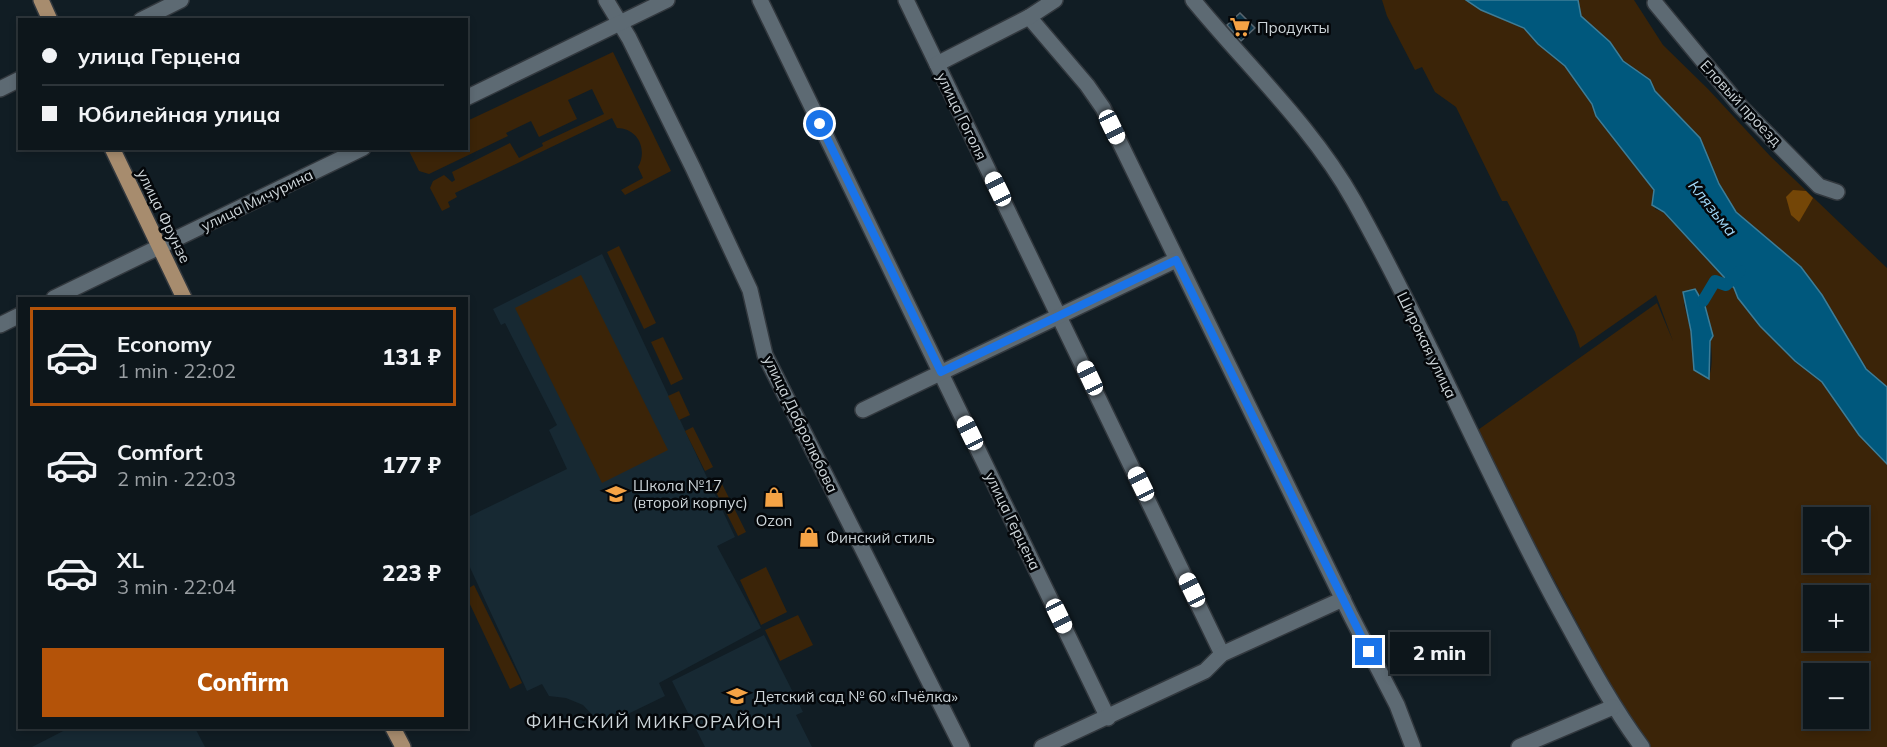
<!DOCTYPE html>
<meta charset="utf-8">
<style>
:root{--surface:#0d161b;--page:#161f24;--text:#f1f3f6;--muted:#9a9fa3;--line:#2d353a;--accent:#b45309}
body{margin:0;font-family:Mulish,sans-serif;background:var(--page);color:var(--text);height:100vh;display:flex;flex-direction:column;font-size:22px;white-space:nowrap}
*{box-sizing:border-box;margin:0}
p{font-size:20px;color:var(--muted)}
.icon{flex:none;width:33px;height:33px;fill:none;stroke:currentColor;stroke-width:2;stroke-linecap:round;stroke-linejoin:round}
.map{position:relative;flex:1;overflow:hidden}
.details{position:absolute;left:18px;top:297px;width:450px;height:432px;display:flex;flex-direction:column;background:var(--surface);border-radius:0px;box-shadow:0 3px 9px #0003,0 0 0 2px var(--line)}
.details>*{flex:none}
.guide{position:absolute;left:18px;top:18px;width:450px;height:132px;border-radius:0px;box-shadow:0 3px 9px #0003,0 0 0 2px var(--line);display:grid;align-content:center;height:132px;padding:0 24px;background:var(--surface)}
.buttons{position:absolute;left:1803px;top:507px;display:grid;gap:12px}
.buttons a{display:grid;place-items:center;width:66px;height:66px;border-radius:0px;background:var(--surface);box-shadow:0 3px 9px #0003,0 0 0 2px var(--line);font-size:30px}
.end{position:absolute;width:27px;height:27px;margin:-14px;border:8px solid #1a73e8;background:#fff;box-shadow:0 0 0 3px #fff}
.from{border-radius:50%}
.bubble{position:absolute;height:42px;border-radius:0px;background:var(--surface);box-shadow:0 3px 9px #0003,0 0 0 2px var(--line);font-size:20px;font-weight:800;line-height:42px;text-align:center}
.car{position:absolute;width:18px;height:36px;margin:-18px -9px;border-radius:8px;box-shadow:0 0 4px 2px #0007;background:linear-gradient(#fff 24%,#345 0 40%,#fff 0 76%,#345 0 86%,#fff 0)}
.guide b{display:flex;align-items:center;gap:21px;height:57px;font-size:22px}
.guide b+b{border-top:2px solid var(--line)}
.guide i{width:15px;height:15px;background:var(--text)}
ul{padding:10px 0 0;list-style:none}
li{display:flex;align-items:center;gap:18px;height:99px;margin:0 12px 9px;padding:0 12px;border:3px solid transparent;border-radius:0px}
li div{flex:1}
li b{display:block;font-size:22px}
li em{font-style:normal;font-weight:800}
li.current{border-color:var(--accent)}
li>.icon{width:54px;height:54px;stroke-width:1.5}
.cta{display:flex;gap:12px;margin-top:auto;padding:12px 24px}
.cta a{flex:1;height:69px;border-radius:0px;background:var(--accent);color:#fff;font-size:24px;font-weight:800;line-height:69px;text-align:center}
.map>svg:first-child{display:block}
.built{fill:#172933}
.green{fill:#3b2408;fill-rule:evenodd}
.forest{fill:#744607}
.water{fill:#00587d;stroke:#3d7d98;stroke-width:1.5}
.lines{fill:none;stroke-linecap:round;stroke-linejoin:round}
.canal{stroke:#00587d;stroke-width:12}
.building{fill:#10374b;stroke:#59666f;stroke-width:1.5}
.minor-casing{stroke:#32383e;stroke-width:18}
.major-casing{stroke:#32383e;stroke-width:18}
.minor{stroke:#5d6a73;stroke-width:15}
.major{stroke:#a78c6e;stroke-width:15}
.route{stroke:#1a73e8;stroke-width:8}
.labels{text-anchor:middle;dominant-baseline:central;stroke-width:5;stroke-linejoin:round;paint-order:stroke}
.poi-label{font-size:15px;fill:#ccd4d8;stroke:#04070a;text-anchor:start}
.street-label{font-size:15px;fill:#ccd4d8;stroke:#04070a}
.water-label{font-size:16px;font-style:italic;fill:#a1d9fa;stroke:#04070a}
.quarter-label{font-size:18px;letter-spacing:1.5px;fill:#ccd4d8;stroke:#04070a}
</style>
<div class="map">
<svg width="1887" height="747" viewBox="0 0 1887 747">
<rect width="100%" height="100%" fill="#111d24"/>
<!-- built -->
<g class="built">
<path d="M602,254L735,537L717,546L761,628L659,683L665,696L603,726L583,705L566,698L549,696L542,684L527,691L467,561L466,518L567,469L549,430L557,425L505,323L501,325L493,309Z"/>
<path d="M764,635L803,712L796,715L812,747H705L672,681Z"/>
<path d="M69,728H195L205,747H32Z"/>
</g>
<!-- green -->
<g class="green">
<path d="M1382,0H1466L1481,10L1524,28L1538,44L1565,66L1592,104L1597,116L1654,191L1655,209L1663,212L1734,288L1738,298L1760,326L1795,361L1822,382L1859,435L1887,464V747H1651L1618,699L1475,432L1657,303L1673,341L1656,295L1580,348L1575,332L1507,201H1502L1456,107L1435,92L1422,67L1415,70L1387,16ZM1695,289C1706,306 1718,359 1708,379L1694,370L1691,331L1684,304ZM1814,518H1858V562H1814ZM1814,596H1858V640H1814ZM1814,674H1858V718H1814Z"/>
<path d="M1578,0H1634L1663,45L1708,89L1771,157L1887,268V387L1867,369L1822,295L1801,267L1736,212L1719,184L1700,138L1655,91L1650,80L1623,61L1610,42L1581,16Z"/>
<path d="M613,52L671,171L625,195L621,190L643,178L638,167C648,150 638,128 617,128L612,118L455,193L457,197L448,202L450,207L442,211L430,188L433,181L444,175L452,182L455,180L452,172L510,143L519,158L543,146L542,143L604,114L592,89L568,100L577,119L539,137L531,121L506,133L508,136L429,174L419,171L408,149L466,148L467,121Z"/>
<path d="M619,246L656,323L644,329L607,252Z"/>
<path d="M581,275L668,450L602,483L515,308Z"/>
<path d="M663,337L683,379L671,385L651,342Z"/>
<path d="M679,391L690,415L679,420L668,396Z"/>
<path d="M693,427L713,467L705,471L685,431Z"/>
<path d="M721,482L746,532L738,536L713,486Z"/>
<path d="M766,567L787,612L761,625L740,580Z"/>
<path d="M474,585L522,683L510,689L467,598V589Z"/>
<path d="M798,615L813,645L780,661L765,630Z"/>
</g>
<!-- forest -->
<path class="forest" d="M1793,190L1806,191L1813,198L1799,222L1791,215L1786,197Z"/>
<!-- water -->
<g class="water">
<path d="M1466,0H1578L1581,16L1610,42L1623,61L1650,80L1655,91L1700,138L1719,184L1736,212L1801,267L1822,295L1866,369L1887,387V464L1859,435L1822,382L1795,361L1760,326L1738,298L1734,288L1664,212L1652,205L1654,190L1596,116L1592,104L1565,66L1538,44L1524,28L1481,10Z"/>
<path d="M1695,289L1705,306L1713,336L1710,341L1709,379L1694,370L1691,331L1683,292Z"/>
</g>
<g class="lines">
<!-- canal -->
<path class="canal" d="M1703,301L1715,281L1726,285L1740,271"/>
</g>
<!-- building -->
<path class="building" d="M1240,13L1255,28L1241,41L1227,25Z"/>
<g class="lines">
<!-- minor casing -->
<g class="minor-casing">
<g id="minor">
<path d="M606,0L629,38L693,168L750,290L765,355L962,747"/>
<path d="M760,0L1108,718"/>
<path d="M906,0L1222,654"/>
<path d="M1193,0C1247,66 1312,126 1354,201C1427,332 1485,471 1556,603C1583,652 1608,701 1642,747"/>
<path d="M1655,3L1741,107L1819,186L1837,192"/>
<path d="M1029,17L1087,85L1103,108L1351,616L1397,705L1413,747"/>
<path d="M141,20L181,0"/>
<path d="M937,64L1029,17L1055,0"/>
<path d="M0,89L20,79"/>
<path d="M466,98L667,0"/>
<path d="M54,298L363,148"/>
<path d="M0,325L20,315"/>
<path d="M863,410L1176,260"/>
<path d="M1042,747L1205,671L1222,654L1343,599"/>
<path d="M1519,747L1613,707"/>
</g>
</g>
<!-- major casing -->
<g class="major-casing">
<g id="major">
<path d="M41,0L50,20"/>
<path d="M112,148L184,298"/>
<path d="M393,728L403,747"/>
</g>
</g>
<!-- minor -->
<use href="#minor" class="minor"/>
<!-- major -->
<use href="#major" class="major"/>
</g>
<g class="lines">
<!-- route -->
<path class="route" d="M820,124L941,372L1176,260L1369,652"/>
</g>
<!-- icons -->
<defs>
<g id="supermarket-bare" transform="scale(1.62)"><path d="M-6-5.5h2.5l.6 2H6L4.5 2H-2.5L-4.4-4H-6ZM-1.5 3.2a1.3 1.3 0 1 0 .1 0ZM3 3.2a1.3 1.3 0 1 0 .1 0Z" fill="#f5a345" stroke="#04070a" stroke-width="2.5" paint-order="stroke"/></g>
<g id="school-bare" transform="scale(1.62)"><path d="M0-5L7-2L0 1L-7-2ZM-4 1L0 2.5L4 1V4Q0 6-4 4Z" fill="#f5a345" stroke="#04070a" stroke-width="2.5" paint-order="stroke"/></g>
<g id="shop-bare" transform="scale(1.62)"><path d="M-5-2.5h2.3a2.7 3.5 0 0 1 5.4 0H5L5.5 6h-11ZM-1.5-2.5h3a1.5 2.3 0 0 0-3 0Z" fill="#f5a345" stroke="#04070a" stroke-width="2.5" paint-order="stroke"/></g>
</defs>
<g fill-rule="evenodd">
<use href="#supermarket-bare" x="1240" y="27"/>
<use href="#school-bare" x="616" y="494"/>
<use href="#shop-bare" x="774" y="497"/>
<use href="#shop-bare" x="809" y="537"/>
<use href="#school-bare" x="737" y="696"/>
</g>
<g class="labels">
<!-- poi labels -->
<g class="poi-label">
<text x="1257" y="27">Продукты</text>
<text x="633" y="485">Школа №17<tspan x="633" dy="17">(второй корпус)</tspan></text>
<text x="774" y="520" text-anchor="middle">Ozon</text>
<text x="826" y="537">Финский стиль</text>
<text x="754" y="696">Детский сад № 60 «Пчёлка»</text>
</g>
<!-- street labels -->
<g class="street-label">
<text transform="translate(1741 103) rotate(47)">Еловый проезд</text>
<text transform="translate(962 116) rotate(64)">улица Гоголя</text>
<text transform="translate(257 200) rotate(-26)">улица Мичурина</text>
<text transform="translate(164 216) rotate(64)">улица Фрунзе</text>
<text transform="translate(1427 345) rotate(64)">Широкая улица</text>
<text transform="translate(801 424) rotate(64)">улица Добролюбова</text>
<text transform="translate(1013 521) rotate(64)">улица Герцена</text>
</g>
<!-- water labels -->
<g class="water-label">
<text transform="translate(1713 208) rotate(51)">Клязьма</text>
</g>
<!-- quarter labels -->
<g class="quarter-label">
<text x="654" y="721">ФИНСКИЙ МИКРОРАЙОН</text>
</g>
</g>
</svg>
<div class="buttons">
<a><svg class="icon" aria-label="locate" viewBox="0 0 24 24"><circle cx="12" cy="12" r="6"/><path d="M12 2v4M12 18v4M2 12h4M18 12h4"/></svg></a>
<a>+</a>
<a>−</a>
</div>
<i class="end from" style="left:820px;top:124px"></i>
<i class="end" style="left:1369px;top:652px"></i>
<div class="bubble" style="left:1390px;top:632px;width:99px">2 min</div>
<i class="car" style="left:1112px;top:127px;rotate:154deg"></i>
<i class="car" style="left:998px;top:189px;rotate:334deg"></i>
<i class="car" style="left:1090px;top:378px;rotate:335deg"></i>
<i class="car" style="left:970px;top:433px;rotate:334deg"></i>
<i class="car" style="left:1141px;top:484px;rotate:334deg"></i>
<i class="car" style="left:1192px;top:590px;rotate:334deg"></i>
<i class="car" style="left:1059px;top:616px;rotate:154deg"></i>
<div class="guide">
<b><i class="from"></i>улица Герцена</b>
<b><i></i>Юбилейная улица</b>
</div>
<section class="details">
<ul>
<li class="current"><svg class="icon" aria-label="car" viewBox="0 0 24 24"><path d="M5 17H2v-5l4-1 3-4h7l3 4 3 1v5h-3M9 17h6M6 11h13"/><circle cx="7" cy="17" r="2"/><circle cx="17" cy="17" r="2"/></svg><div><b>Economy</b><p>1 min · 22:02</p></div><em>131 ₽</em></li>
<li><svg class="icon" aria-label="car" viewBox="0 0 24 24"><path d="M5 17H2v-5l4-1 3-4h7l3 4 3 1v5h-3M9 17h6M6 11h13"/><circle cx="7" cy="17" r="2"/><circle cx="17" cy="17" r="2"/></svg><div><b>Comfort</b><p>2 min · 22:03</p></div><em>177 ₽</em></li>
<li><svg class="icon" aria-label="car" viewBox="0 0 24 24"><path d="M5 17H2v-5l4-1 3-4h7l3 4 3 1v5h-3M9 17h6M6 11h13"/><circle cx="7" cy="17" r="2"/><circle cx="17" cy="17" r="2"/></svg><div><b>XL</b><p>3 min · 22:04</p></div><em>223 ₽</em></li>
</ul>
<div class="cta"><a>Confirm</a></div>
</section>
</div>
